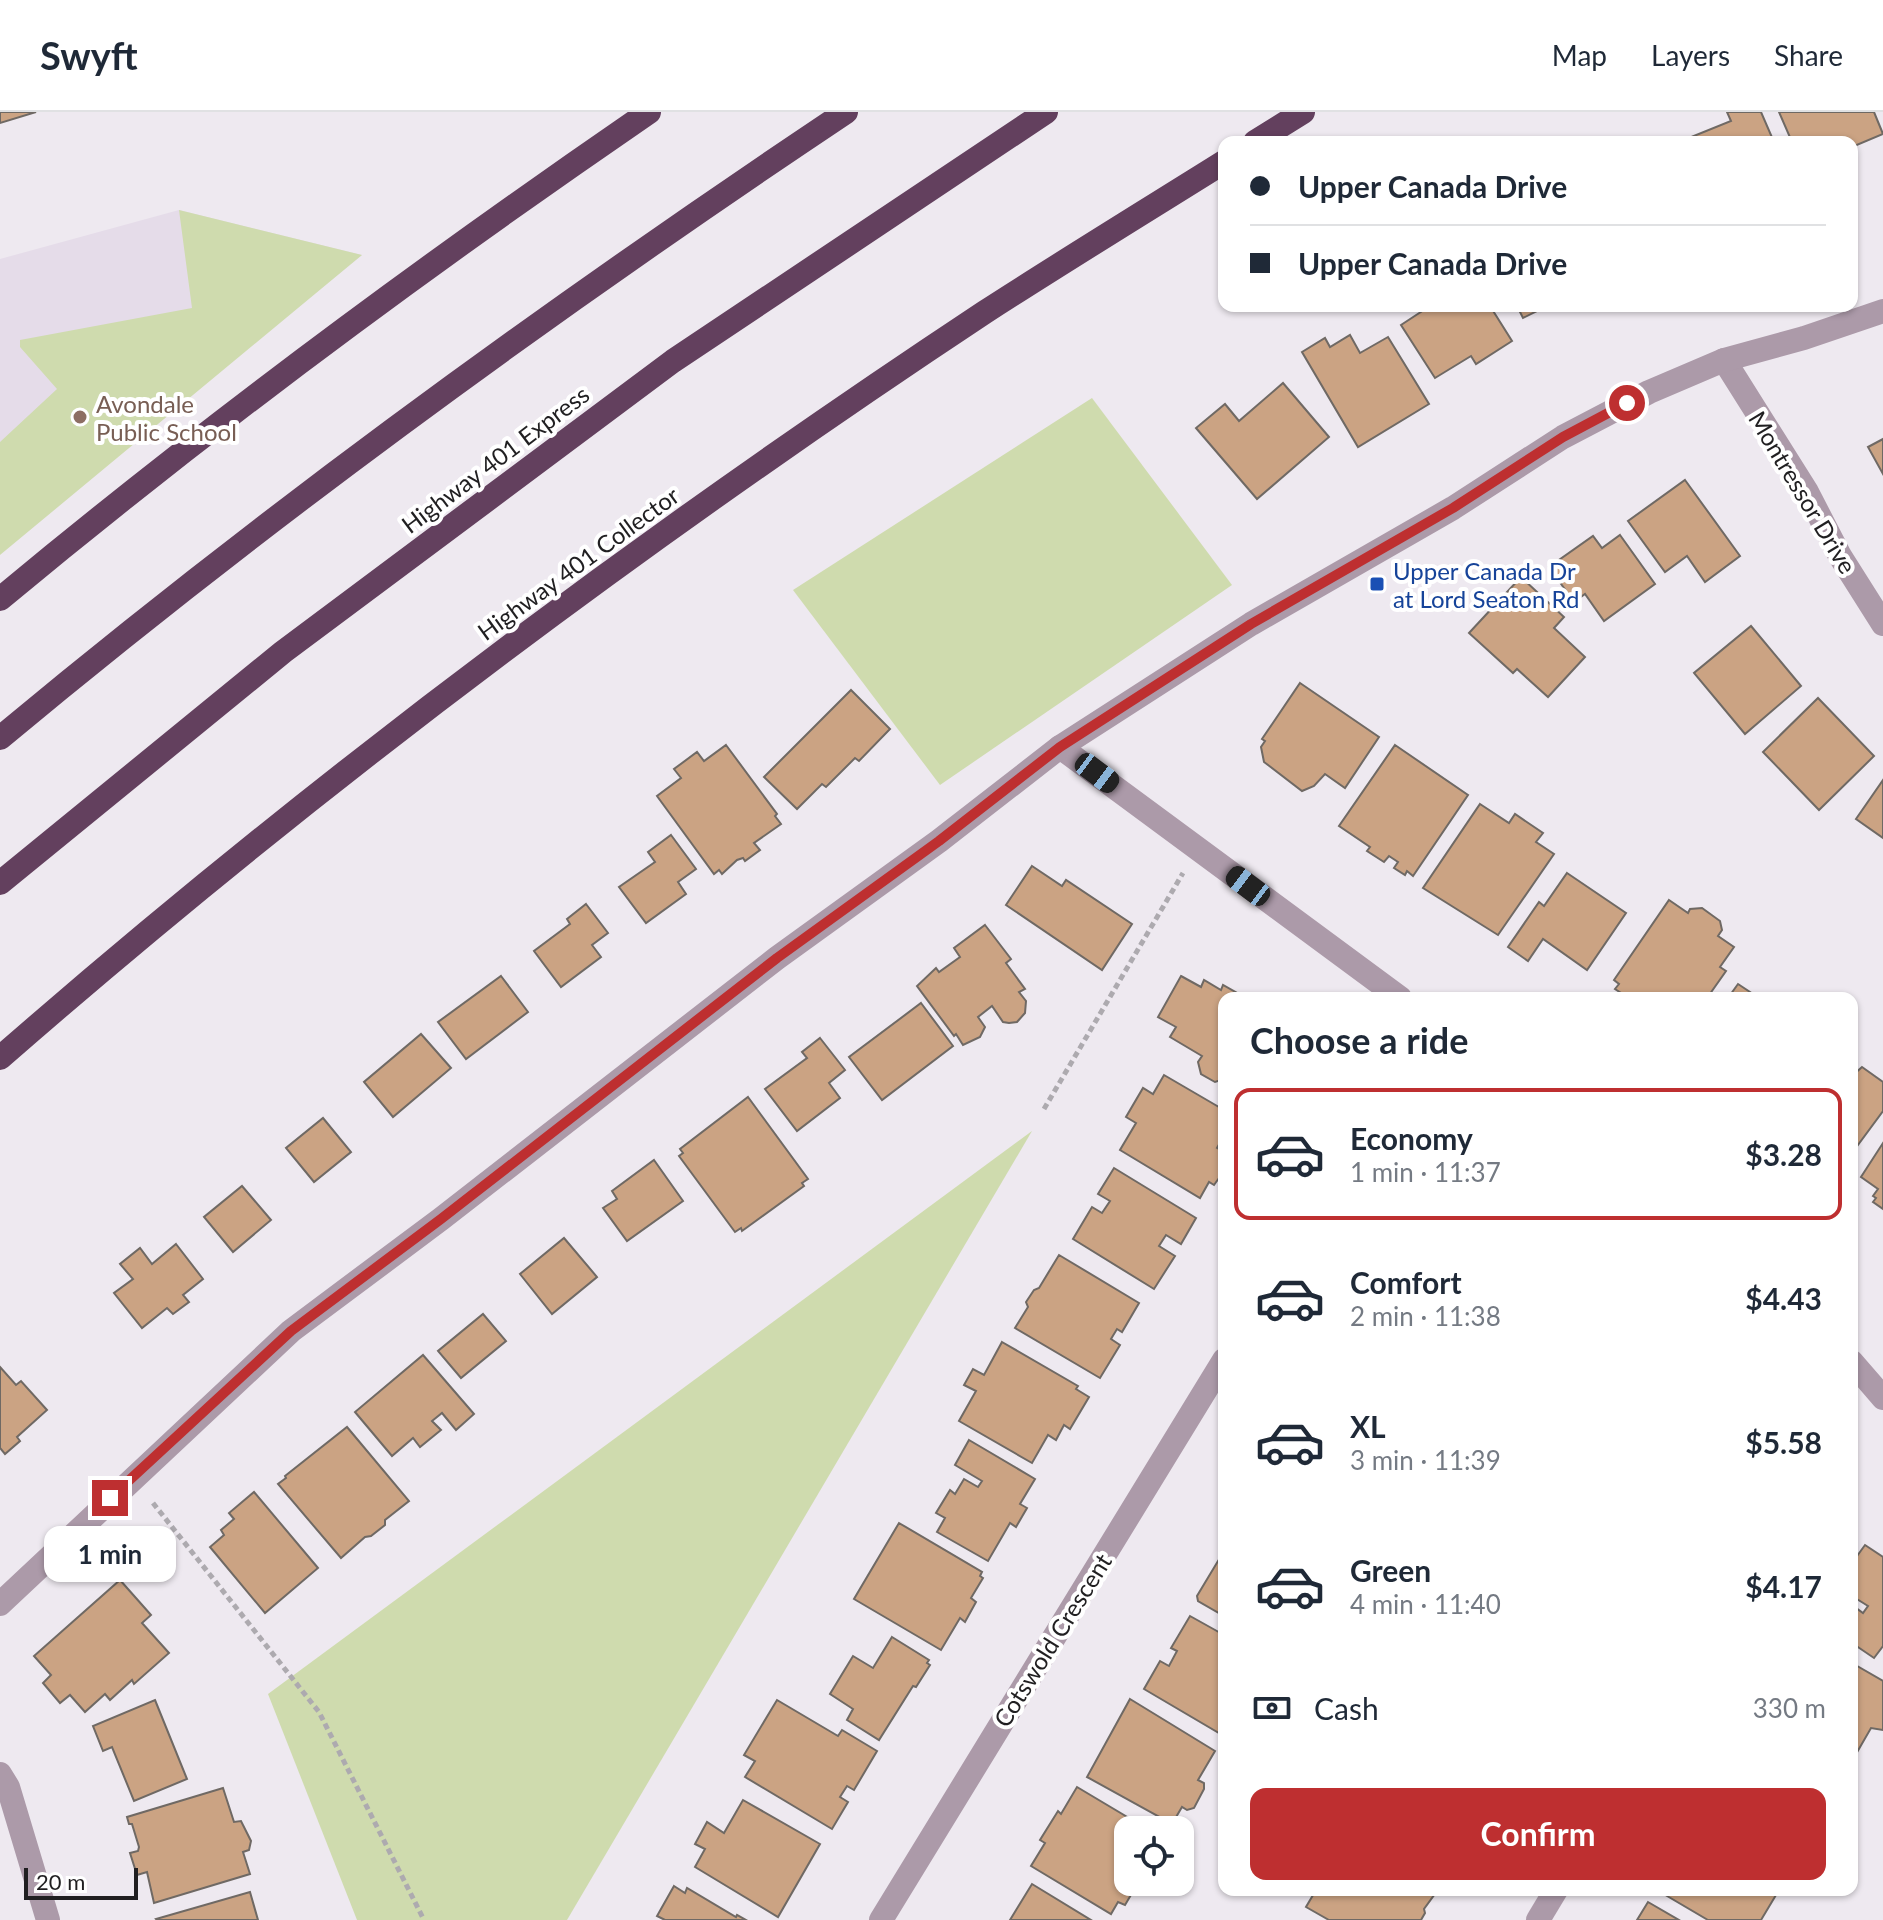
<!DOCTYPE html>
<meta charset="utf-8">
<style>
:root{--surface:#fff;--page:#f6f6f7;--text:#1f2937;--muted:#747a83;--line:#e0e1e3;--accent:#be2f30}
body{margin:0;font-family:Lato,sans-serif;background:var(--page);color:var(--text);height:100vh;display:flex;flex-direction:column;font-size:30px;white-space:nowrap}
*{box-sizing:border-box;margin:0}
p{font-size:26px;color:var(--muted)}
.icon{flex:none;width:44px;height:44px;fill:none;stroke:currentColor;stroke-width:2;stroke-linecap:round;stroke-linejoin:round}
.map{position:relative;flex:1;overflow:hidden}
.drawer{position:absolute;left:1218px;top:880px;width:640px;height:904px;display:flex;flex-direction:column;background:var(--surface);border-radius:16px;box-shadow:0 2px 6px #0004}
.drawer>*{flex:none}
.banner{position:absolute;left:1218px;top:24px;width:640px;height:176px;border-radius:16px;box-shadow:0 2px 6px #0004;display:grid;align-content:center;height:176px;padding:0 32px;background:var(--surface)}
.buttons{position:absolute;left:1114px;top:1704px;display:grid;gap:16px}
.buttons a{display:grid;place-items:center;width:80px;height:80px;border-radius:16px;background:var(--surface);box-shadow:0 2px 6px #0004;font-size:40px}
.scale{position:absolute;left:24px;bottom:20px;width:114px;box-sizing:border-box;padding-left:8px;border:4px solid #201f21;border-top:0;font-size:22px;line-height:28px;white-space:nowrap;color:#201f21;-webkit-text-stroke:6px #fff;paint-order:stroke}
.end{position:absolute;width:36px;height:36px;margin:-18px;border:10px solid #be2f30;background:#fff;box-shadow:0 0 0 4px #fff}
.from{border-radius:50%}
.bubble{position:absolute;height:56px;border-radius:16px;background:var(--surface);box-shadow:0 2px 6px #0004;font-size:26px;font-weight:700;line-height:56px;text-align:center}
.car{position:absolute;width:24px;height:48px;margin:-24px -12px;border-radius:10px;box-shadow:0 0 6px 2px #0007;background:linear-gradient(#222 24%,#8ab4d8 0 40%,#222 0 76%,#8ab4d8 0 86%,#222 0)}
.banner b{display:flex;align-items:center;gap:28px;height:76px;font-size:30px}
.banner b+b{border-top:2px solid var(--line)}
.banner i{width:20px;height:20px;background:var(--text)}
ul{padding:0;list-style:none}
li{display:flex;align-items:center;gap:24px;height:132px;margin:0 16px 12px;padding:0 16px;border:4px solid transparent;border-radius:16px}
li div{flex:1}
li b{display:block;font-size:30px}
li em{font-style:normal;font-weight:700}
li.active{border-color:var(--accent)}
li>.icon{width:72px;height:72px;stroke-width:1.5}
h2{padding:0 32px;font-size:36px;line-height:96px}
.pay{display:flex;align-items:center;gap:20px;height:88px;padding:0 32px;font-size:30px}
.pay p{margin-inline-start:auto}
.cta{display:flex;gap:16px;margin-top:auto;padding:16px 32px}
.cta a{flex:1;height:92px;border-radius:16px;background:var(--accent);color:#fff;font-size:32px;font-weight:700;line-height:92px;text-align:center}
header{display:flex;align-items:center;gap:48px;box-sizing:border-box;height:112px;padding:0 40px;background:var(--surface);border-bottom:2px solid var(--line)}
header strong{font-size:38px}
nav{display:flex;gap:44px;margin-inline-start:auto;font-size:28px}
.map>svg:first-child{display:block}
.built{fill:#e5dce9}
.green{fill:#cfdbae}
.building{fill:#cba383;stroke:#6f6964;stroke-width:2}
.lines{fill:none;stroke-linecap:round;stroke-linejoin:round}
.path{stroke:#adaaaf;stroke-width:5;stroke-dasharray:6 4;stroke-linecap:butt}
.minor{stroke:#ac9aa9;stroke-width:24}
.highway{stroke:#63405e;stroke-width:24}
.route{stroke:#be2f30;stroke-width:10}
.education-dot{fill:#8d6e63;stroke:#fff;stroke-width:3}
.transit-dot{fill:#1a4fb4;stroke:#fff;stroke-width:3}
.labels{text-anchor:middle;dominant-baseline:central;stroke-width:8;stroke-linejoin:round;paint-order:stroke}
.education-label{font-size:24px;fill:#785e54;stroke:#fff;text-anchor:start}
.street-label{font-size:24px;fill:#201f21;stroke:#fff}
.transit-label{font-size:24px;fill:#164399;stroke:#fff;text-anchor:start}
</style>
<header>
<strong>Swyft</strong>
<nav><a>Map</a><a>Layers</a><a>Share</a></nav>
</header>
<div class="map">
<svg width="1883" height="1808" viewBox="0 0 1883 1808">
<rect width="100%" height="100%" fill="#eee9f0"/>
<!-- built -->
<path class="built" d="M179,98L362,143L0,436V147Z"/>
<!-- green -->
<g class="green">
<path d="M179,98L362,143L0,443V330L57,277L20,235V228L192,196Z"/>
<path d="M1092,286L1232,473L940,673L793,478Z"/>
<path d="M1032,1019L567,1808H357L268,1582Z"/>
</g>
<!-- building -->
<g class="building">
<path d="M0,0H36L0,11Z"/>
<path d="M1727,0H1761L1774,30H1679L1731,9Z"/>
<path d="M1779,0H1874L1883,22L1852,35V30H1792Z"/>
<path d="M1430,194H1490L1512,229L1476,252L1471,244L1435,266L1401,213Z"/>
<path d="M1517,194H1547L1523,206Z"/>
<path d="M1350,223L1360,241L1388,225L1429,292L1358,335L1302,240L1325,226L1330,235Z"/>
<path d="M1283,271L1329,325L1257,387L1196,316L1225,292L1239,309Z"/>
<path d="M1883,327V362L1868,335Z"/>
<path d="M1685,368L1740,444L1705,470L1687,444L1665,460L1628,409Z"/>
<path d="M1620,423L1655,472L1604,509L1585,482L1574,490L1549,455L1593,424L1602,436Z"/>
<path d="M1521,465L1564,505L1554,516L1585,545L1548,585L1517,557L1513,561L1469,521Z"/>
<path d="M1751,514L1801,574L1745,622L1694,561Z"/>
<path d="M1300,571L1379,625L1345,676L1325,662L1314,674L1302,679L1264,650L1261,635L1265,629L1262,627Z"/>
<path d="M851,578L890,617L859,649L855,646L826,675L822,672L797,697L764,665Z"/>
<path d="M1818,586L1874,644L1819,698L1763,640Z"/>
<path d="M726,633L777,702L775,704L781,712L754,731L760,738L745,749L743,746L737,748L722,762L719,758L714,762L657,684L681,666L674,657L697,640L704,649Z"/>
<path d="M1395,633L1468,683L1413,764L1407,759L1405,763L1394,756L1398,750L1389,744L1384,750L1367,739L1370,735L1339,714Z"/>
<path d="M1883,668V726L1856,707Z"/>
<path d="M1480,692L1509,711L1515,702L1543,721L1536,730L1554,742L1498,823L1423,776Z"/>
<path d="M671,723L696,757L678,770L686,782L646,811L619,775L655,750L648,740Z"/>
<path d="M1032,754L1062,774L1066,768L1132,812L1102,858L1006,793Z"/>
<path d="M1567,761L1626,801L1587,858L1543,827L1528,849L1508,835L1539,790L1544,794Z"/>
<path d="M1669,788L1688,801L1690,797L1702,796L1720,809L1722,818L1718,824L1734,835L1720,855L1726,859L1707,886H1629L1615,877L1619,872L1614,868Z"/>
<path d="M586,792L608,821L592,833L601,845L561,875L534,839L570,812L567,807Z"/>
<path d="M985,813L1011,847L1006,851L1025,877L1019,880L1026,889L1025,901L1017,910L1009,911L1003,910L992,894L978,905L985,915L980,925L963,933L956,922L954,924L917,874L936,856L939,860L960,845L954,836Z"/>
<path d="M501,864L528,900L466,947L438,910Z"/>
<path d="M1181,864L1201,875L1204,868L1221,878L1223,873L1246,886H1224V967L1215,970L1201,962L1198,950L1202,944L1170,925L1176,915L1158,905Z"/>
<path d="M1738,872L1759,886H1728Z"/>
<path d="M921,891L953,934L882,988L849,945Z"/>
<path d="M421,922L451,956L393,1005L364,970Z"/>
<path d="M820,926L845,958L829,971L840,986L797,1019L765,977L807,946L802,940Z"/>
<path d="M1862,955L1883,970V999L1852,1041V964Z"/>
<path d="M1164,963L1224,998V1030L1221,1029L1217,1036L1224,1040V1064L1222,1068L1219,1066L1214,1073L1209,1070L1200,1086L1120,1038L1136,1011L1126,1005L1143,976L1153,982Z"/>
<path d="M748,985L808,1067L802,1071L804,1074L742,1119L741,1116L735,1120L679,1044L683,1041L680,1037Z"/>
<path d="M323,1006L351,1040L314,1070L286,1036Z"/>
<path d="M1883,1031V1097L1873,1090L1876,1086L1873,1084L1878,1077L1861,1065Z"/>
<path d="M654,1048L683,1089L627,1129L603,1096L617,1087L612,1079Z"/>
<path d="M1114,1056L1196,1106L1181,1132L1166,1123L1159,1134L1175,1144L1154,1177L1073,1127L1092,1095L1102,1101L1110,1089L1098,1082Z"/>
<path d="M242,1074L271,1108L233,1140L204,1105Z"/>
<path d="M564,1126L597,1165L552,1202L520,1162Z"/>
<path d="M176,1132L203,1167L183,1183L189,1190L173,1202L167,1196L142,1216L114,1181L133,1167L120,1152L140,1136L152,1152Z"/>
<path d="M1059,1143L1139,1191L1122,1220L1117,1217L1111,1227L1120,1233L1100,1266L1015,1216L1028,1195L1026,1190L1034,1178L1039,1176Z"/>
<path d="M483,1202L506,1229L461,1266L438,1239Z"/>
<path d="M1002,1230L1078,1274L1076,1277L1089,1285L1070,1317L1064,1313L1056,1328L1048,1323L1032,1351L959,1309L976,1279L964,1273L973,1257L984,1263Z"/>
<path d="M423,1243L474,1302L456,1318L442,1301L432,1309L441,1318L420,1335L413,1326L392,1344L355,1300Z"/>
<path d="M0,1255L16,1273L21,1269L47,1298L17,1325L20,1329L5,1342L0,1336Z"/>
<path d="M347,1315L409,1389L385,1408V1413L371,1424L365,1425L341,1446L278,1372L286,1366L285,1364Z"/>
<path d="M969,1328L1035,1367L1020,1392L1027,1396L1016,1415L1010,1411L988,1449L937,1420L945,1406L936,1401L950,1378L955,1382L964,1367L978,1375L982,1369L955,1353Z"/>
<path d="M254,1380L318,1456L265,1501L210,1435L224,1423L221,1418L234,1407L229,1401Z"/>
<path d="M899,1411L982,1460L980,1464L983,1466L971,1486L976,1490L965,1510L960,1506L941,1538L854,1487Z"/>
<path d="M1865,1433L1883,1445V1534L1874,1546L1852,1531V1493L1863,1501L1868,1494L1852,1484V1451Z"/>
<path d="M1224,1439V1504L1198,1489L1197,1484Z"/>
<path d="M120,1468L151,1503L142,1511L169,1541L134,1572L132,1568L110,1588L105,1582L85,1600L70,1583L60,1591L43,1571L51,1563L34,1544Z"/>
<path d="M1190,1504L1224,1523V1624L1144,1577L1160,1549L1169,1554L1177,1539L1171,1536Z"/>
<path d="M892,1525L929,1548L927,1551L930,1553L916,1575L913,1574L879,1628L847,1608L853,1597L830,1582L853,1544L873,1556Z"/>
<path d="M1852,1551L1883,1569V1618L1871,1616L1852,1649Z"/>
<path d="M1130,1587L1215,1639L1198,1668L1204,1671V1677L1194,1696L1187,1698L1182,1695L1172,1712L1087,1665Z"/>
<path d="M155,1588L187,1667L134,1689L112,1635L103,1639L93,1614Z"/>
<path d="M777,1588L838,1624L842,1618L877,1639L854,1678L847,1674L840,1685L848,1690L832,1717L745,1665L755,1649L744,1643Z"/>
<path d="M1077,1675L1149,1718H1128V1770L1138,1771L1125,1793L1118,1790L1111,1802L1031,1754L1045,1731L1040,1728L1058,1699L1061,1702Z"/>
<path d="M223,1676L234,1710L241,1709L251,1729L249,1738L243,1740L250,1762L154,1791L147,1760L137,1763L130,1741L138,1739L139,1735L132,1712H129L127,1705Z"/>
<path d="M743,1688L820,1732L778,1805L695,1755L705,1737L695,1732L707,1710L724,1721Z"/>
<path d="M1032,1772L1091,1808H1010Z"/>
<path d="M674,1774L685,1781L687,1776L736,1805L737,1803L746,1808H665L657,1804Z"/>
<path d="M1316,1778H1436L1437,1779L1424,1797L1425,1801L1421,1808H1329L1306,1795Z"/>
<path d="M1664,1778H1779L1761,1808H1708L1662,1781Z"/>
<path d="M250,1780L258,1808H157L156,1807Z"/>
<path d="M1648,1790L1679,1808H1637Z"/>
</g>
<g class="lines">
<!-- path -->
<g class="path">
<path d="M1044,997L1183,761"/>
<path d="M153,1391L319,1600L424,1808"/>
</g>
<!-- minor -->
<g class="minor">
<path d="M1724,248L1807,380L1840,444L1883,512"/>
<path d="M1060,635L1400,886"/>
<path d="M1852,1250L1883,1286"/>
<path d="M0,1492L291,1219L441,1107L777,846L939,729L1060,635L1251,512L1453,396L1563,325L1649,280L1724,248L1804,226L1883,199"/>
<path d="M0,1662L8,1675L48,1808"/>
<path d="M881,1808L1224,1248"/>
<path d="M1538,1808L1556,1778"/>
</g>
<!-- highway -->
<g class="highway">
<path d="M1255,30L1303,0"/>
<path d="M0,487C208,314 426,153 649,0"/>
<path d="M0,626C270,401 554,195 846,0"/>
<path d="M0,771L283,540L673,249L1046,0"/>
<path d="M0,946C310,675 642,427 985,200C1064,149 1144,100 1224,50"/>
</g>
</g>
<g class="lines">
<!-- route -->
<path class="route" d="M110,1386L291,1219L441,1107L777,846L939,729L1060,635L1251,512L1453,396L1563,325L1627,291"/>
</g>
<!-- markers -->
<circle class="education-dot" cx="80" cy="305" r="8"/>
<rect class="transit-dot" x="1369" y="464" width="16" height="16" rx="4"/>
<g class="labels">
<!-- education labels -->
<g class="education-label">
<text x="96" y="291">Avondale<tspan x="96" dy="28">Public School</tspan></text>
</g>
<!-- street labels -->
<g class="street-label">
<text transform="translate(495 347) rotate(-37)">Highway 401 Express</text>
<text transform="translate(1803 380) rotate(59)">Montressor Drive</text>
<text transform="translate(578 451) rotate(-36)">Highway 401 Collector</text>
<text transform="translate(1052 1528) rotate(-58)">Cotswold Crescent</text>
</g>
<!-- transit labels -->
<g class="transit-label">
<text x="1393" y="458">Upper Canada Dr<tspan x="1393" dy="28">at Lord Seaton Rd</tspan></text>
</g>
</g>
</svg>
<div class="buttons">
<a><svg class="icon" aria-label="locate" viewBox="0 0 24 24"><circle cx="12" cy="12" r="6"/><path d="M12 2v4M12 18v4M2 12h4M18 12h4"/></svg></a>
</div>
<div class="scale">20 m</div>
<i class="end from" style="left:1627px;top:291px"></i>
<i class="end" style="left:110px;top:1386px"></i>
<div class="bubble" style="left:44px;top:1414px;width:132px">1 min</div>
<i class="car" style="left:1097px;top:661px;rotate:127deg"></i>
<i class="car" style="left:1248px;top:774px;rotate:307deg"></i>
<div class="banner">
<b><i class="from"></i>Upper Canada Drive</b>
<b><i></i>Upper Canada Drive</b>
</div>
<section class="drawer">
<h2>Choose a ride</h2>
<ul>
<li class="active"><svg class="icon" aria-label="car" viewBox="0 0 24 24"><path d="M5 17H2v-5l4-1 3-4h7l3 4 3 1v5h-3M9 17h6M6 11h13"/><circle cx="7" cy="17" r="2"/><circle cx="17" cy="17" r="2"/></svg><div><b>Economy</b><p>1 min · 11:37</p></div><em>$3.28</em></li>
<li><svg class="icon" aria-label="car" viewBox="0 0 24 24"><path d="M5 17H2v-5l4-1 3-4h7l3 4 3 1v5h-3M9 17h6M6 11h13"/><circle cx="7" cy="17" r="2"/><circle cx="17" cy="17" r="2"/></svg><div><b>Comfort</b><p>2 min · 11:38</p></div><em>$4.43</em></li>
<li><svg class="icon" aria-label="car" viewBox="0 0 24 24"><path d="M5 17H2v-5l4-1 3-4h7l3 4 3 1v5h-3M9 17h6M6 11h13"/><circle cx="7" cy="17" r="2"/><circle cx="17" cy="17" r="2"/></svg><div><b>XL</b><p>3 min · 11:39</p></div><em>$5.58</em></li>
<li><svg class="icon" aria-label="car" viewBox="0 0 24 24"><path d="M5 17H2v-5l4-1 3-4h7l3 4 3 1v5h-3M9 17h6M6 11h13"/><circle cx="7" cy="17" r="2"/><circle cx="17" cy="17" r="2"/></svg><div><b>Green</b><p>4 min · 11:40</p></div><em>$4.17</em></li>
</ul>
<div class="pay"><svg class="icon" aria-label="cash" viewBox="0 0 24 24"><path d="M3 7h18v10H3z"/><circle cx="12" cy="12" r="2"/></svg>Cash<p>330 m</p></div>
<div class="cta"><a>Confirm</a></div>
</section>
</div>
